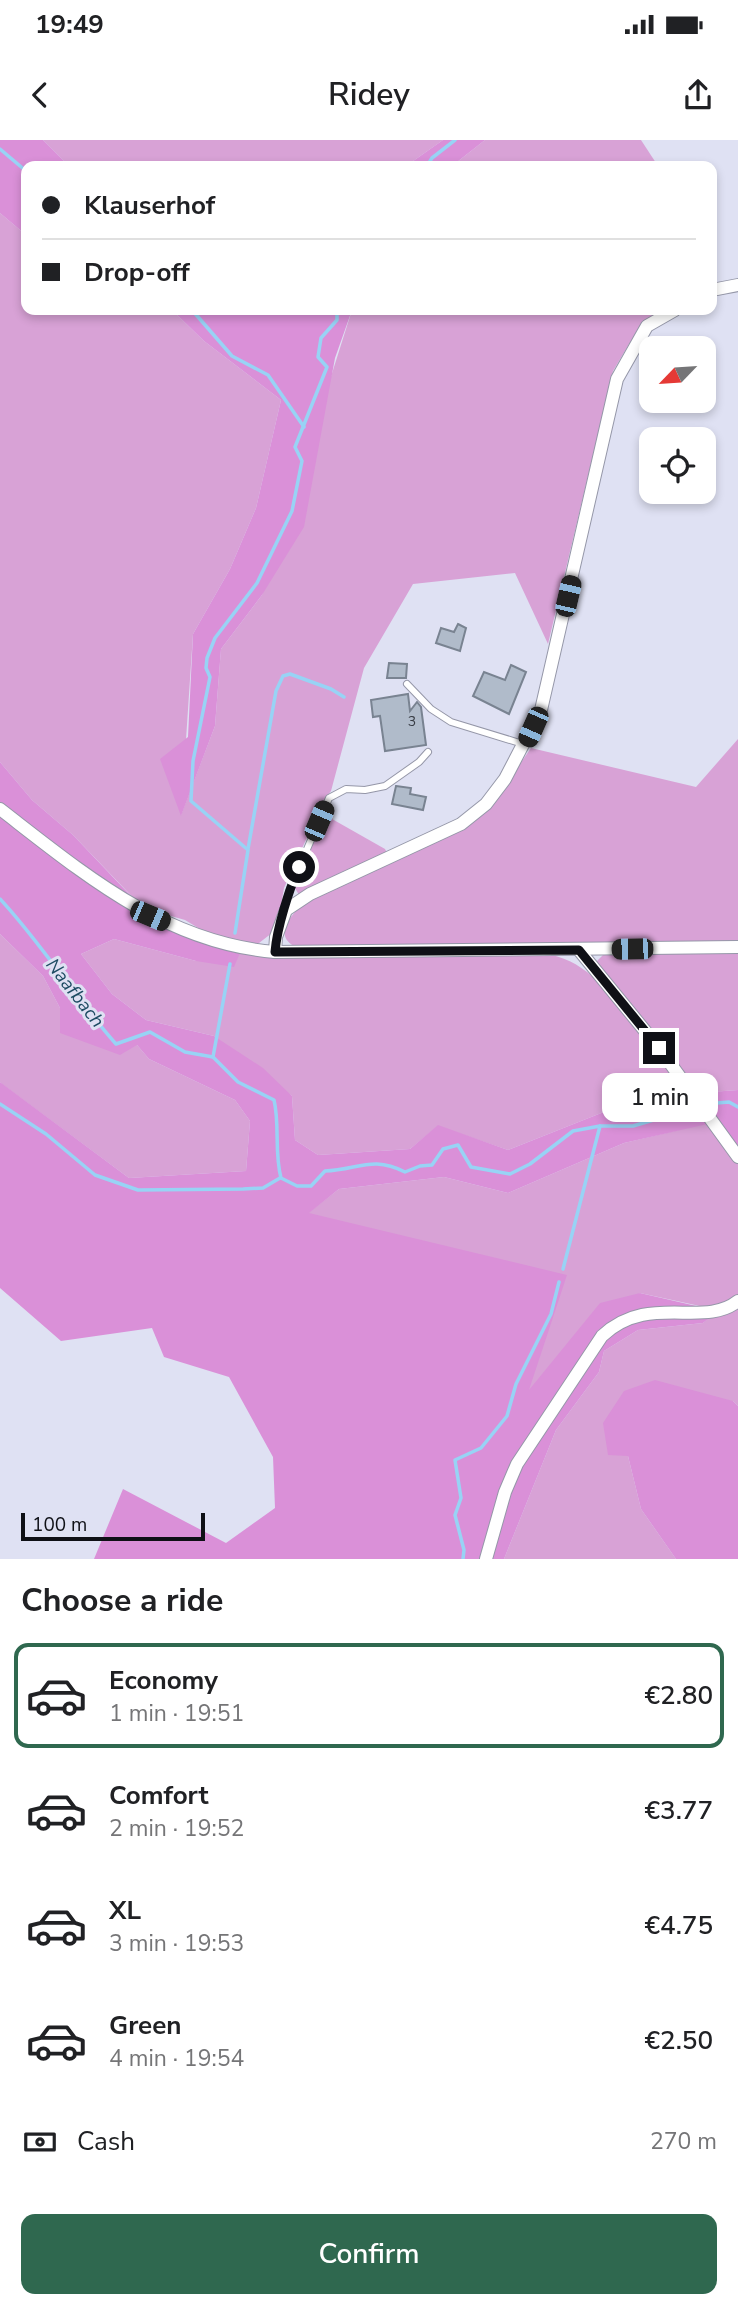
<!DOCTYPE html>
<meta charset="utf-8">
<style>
:root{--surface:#fff;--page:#f2f2f2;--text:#202124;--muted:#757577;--line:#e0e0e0;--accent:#2f684f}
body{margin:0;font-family:"Nunito Sans",sans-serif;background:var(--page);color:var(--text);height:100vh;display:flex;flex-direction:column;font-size:26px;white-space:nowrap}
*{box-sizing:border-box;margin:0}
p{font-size:23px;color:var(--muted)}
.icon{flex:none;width:38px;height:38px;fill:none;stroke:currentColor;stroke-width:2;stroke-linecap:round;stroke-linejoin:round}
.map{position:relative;height:1419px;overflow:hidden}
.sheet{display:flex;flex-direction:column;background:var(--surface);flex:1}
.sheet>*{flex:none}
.hud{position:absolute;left:21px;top:21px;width:696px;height:154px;border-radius:14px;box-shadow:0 4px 10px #0003;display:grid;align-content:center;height:154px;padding:0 21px;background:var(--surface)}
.needle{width:46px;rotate:245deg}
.controls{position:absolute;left:639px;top:196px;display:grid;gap:14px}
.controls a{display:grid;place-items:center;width:77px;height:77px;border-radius:14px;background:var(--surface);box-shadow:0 4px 10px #0003;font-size:35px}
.scale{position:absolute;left:21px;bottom:18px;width:184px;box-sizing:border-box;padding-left:7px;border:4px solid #0f1016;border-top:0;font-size:19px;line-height:24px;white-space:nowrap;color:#0f1016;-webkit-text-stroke:5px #dfe1f3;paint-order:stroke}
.end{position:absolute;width:32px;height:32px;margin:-16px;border:9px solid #0f1016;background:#fff;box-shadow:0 0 0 4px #fff}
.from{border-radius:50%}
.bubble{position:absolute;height:49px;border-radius:14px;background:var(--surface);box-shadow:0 4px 10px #0003;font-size:23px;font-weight:600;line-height:49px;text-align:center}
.car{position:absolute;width:21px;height:42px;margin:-21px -10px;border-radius:9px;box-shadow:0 0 5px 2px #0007;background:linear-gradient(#222 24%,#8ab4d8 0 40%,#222 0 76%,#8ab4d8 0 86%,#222 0)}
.hud b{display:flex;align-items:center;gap:24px;height:66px;font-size:26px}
.hud b+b{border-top:2px solid var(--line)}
.hud i{width:18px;height:18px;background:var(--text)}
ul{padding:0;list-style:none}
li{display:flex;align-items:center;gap:21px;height:105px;margin:0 14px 10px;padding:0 7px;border:4px solid transparent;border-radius:14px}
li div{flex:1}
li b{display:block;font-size:26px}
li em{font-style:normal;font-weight:600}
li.selected{border-color:var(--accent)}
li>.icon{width:63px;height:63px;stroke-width:1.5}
h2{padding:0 21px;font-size:32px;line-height:84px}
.pay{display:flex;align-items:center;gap:18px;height:77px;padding:0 21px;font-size:26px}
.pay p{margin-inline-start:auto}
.primary-button{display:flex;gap:14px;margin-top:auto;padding:14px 21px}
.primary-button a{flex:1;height:80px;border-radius:14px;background:var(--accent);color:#fff;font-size:28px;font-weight:600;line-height:80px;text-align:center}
.status{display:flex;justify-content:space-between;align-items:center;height:49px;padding:0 35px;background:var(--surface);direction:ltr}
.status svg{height:19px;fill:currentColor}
header{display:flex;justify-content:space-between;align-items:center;height:91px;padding:0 21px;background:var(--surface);font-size:32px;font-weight:600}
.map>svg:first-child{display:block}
.green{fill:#d8a2d6}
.forest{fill:#da90d8}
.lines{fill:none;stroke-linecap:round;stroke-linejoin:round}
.stream{stroke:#98d3f5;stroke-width:3.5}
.building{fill:#b0bbca;stroke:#798391;stroke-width:2}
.service-casing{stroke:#9597a8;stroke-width:8}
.minor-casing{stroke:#9597a8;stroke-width:14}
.service{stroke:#fff;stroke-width:6}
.minor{stroke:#fff;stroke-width:12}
.route{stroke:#0f1016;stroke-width:9}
.labels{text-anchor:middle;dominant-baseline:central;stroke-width:6;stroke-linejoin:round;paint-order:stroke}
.number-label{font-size:14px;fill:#373b43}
.water-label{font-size:19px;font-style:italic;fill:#1e4c63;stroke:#dfe1f3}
</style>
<div class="status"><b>19:49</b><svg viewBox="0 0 49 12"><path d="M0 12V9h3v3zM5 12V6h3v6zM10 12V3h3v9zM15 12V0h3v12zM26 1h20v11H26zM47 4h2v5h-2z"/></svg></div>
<header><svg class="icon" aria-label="back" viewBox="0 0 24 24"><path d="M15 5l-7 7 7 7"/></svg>Ridey<svg class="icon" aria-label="share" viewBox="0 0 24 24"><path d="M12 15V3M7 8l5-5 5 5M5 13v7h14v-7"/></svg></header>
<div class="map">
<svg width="738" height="1419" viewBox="0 0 738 1419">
<rect width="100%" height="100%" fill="#dfe1f3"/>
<!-- green -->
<g class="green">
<path d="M43,0H443L406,26H334L325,24L323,26H69Z"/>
<path d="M485,0H641L658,26H452Z"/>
<path d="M0,73L26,95V170H172L204,201L281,260L256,368L230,429L193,494L181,675L215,586L221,509L262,455L352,170H664L629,204L613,231L548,504L515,433L413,444L364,528L331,651L324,660L284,748L278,783L272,793L259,803L248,806L210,795L185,780L143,768L73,695L32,660L0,622Z"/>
<path d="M738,599V803L294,806C273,794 292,775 303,763L459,689L497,657L531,608L696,647Z"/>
<path d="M325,675L385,709L388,715L299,755L295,748L296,741Z"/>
<path d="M0,794L43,836L60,868L137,905L149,919L235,960L250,981L246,1031L129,1038L2,944L0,942Z"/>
<path d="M114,799L196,821L240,813L288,818L543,813C564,817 577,823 593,837L688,954L629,962L508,1010L438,986L410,1009L318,1015L295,1000L292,956L214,896L146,880L112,854L81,814Z"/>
<path d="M738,812V950L697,953L597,828V821L605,813Z"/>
<path d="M712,982L738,1020V1266L733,1261L628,1316L641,1369L676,1419H504L556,1290L599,1232L604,1211L638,1190L703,1183L718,1170L640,1153L528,1252L308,1073L339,1049L444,1037L508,1053L624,1003Z"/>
</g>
<!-- forest -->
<g class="forest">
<path d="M0,0H43L69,26H26V95L0,73Z"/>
<path d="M443,0H485L452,26H406Z"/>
<path d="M172,170H352L335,218L304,387L262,455L221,509L215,586L181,676L160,619L188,597L193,494L230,429L256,368L281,260L204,201Z"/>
<path d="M0,622L32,660L73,695L150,776L240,813L234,827L196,821L114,799L81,814L112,854L146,880L214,896L263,928L292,956L295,1000L318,1015L410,1009L438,985L508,1010L629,962L669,955L738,950V1009L712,983L624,1003L508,1053L444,1037L339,1049L309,1073L567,1135L529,1250L600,1163L640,1153L718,1171L703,1183L638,1190L604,1211L599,1232L556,1290L504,1419H94L123,1349L226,1403L275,1368L273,1317L229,1237L164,1217L152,1188L61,1201L0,1148V942L129,1038L246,1031L250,981L235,960L149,919L137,905L120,915L60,893V868L43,836L0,794Z"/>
<path d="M655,1240L733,1261L738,1266V1419H676L641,1369L628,1316L608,1315L603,1283L624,1251Z"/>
</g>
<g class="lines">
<!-- stream -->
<g class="stream">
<path d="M0,9L26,31"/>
<path d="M427,26L432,18L455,0"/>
<path d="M192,170L232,216L268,235L304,287"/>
<path d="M248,709L276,551L283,536L290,534L331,549L344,557"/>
<path d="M0,759C42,804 75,858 116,904L150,892L185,912L213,917L238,942L274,960C280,985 274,1012 281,1038L297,1046H311L325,1031C358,1030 372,1015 405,1032L420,1026L432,1025L443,1009L458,1005L471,1027L510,1034L530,1024L573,991L600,986H633L698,967"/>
<path d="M235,793L248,710L191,661L193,621L210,537L206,528L207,518L215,498L257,443L292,371L302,321L295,307L327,227L318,217L321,198L337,180V170"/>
<path d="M213,917L230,824"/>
<path d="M0,964L46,994L95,1035L138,1050L243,1049L263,1048L280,1038"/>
<path d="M705,964L729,962L738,967"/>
<path d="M563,1129L600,986"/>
<path d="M463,1419L464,1410L455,1375L461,1358L455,1320L481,1308L507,1276L516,1244L551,1174L559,1142"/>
</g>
</g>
<!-- building -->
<g class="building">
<path d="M458,484L466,488L460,511L436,503L441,488L454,492Z"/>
<path d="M389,523L407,524L406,538H387Z"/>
<path d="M511,525L526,532L509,574L473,556L484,532L505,540Z"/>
<path d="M408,554L410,571L417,562L421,567L426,605L385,611L380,576L373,577L371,560Z"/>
<path d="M396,646L411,648L410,654L426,657L423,670L392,664Z"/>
</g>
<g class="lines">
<!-- service casing -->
<g class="service-casing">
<g id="service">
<path d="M407,544L431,569L451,582L523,604"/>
<path d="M286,768L289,751L329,658L346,649L365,650L385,646L419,622L428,612"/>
</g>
</g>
<!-- minor casing -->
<g class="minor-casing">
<g id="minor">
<path d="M712,150L738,145"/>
<path d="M0,669C84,734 165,803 275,812L738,807"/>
<path d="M579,810L659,908L738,1017"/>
<path d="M275,812L276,797L286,770L310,754L461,684L486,664L505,639L541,570L617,239L647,186L675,170"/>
<path d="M486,1419L505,1352L517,1324L602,1196C649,1152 703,1189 738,1161"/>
</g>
</g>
<!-- service -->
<use href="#service" class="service"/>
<!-- minor -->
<use href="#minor" class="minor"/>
</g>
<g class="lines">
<!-- route -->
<path class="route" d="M299,727C289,750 277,787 275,812L579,810L659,908"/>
</g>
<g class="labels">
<!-- number labels -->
<g class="number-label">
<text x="412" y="581">3</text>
</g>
<!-- water labels -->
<g class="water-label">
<text transform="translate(75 853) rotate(52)">Naafbach</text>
</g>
</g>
</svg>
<div class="controls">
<a><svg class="needle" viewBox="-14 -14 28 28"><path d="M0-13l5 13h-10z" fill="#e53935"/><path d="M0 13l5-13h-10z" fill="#757577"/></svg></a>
<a><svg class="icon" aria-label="locate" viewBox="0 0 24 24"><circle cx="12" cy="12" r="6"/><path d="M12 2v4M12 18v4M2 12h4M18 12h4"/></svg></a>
</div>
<div class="scale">100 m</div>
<i class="end from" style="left:299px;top:727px"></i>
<i class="end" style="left:659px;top:908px"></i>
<div class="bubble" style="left:602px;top:933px;width:116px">1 min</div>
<i class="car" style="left:568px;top:456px;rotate:13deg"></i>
<i class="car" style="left:533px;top:587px;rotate:204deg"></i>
<i class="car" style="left:319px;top:681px;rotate:23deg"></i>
<i class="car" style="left:150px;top:776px;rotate:113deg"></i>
<i class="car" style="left:632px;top:809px;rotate:269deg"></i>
<div class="hud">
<b><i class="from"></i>Klauserhof</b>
<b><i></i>Drop-off</b>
</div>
</div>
<section class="sheet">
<h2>Choose a ride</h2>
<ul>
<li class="selected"><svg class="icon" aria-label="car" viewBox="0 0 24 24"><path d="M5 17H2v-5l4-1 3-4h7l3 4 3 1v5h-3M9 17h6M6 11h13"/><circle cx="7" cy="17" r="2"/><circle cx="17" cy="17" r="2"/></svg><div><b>Economy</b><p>1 min · 19:51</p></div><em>€2.80</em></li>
<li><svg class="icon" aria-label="car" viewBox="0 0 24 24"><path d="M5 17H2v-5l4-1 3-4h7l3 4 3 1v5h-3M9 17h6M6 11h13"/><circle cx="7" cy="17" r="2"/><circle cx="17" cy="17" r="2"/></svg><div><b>Comfort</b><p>2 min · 19:52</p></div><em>€3.77</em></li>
<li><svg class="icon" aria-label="car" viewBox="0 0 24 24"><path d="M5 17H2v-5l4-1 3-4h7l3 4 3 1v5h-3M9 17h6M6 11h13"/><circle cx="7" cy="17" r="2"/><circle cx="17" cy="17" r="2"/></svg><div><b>XL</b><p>3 min · 19:53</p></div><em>€4.75</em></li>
<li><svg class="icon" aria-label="car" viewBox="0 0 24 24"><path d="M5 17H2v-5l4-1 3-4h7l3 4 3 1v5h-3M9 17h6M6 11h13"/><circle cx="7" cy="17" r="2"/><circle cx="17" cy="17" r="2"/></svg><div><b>Green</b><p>4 min · 19:54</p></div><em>€2.50</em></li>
</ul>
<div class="pay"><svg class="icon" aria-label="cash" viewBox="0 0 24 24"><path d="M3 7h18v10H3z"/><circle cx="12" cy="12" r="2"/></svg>Cash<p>270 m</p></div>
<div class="primary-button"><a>Confirm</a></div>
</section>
